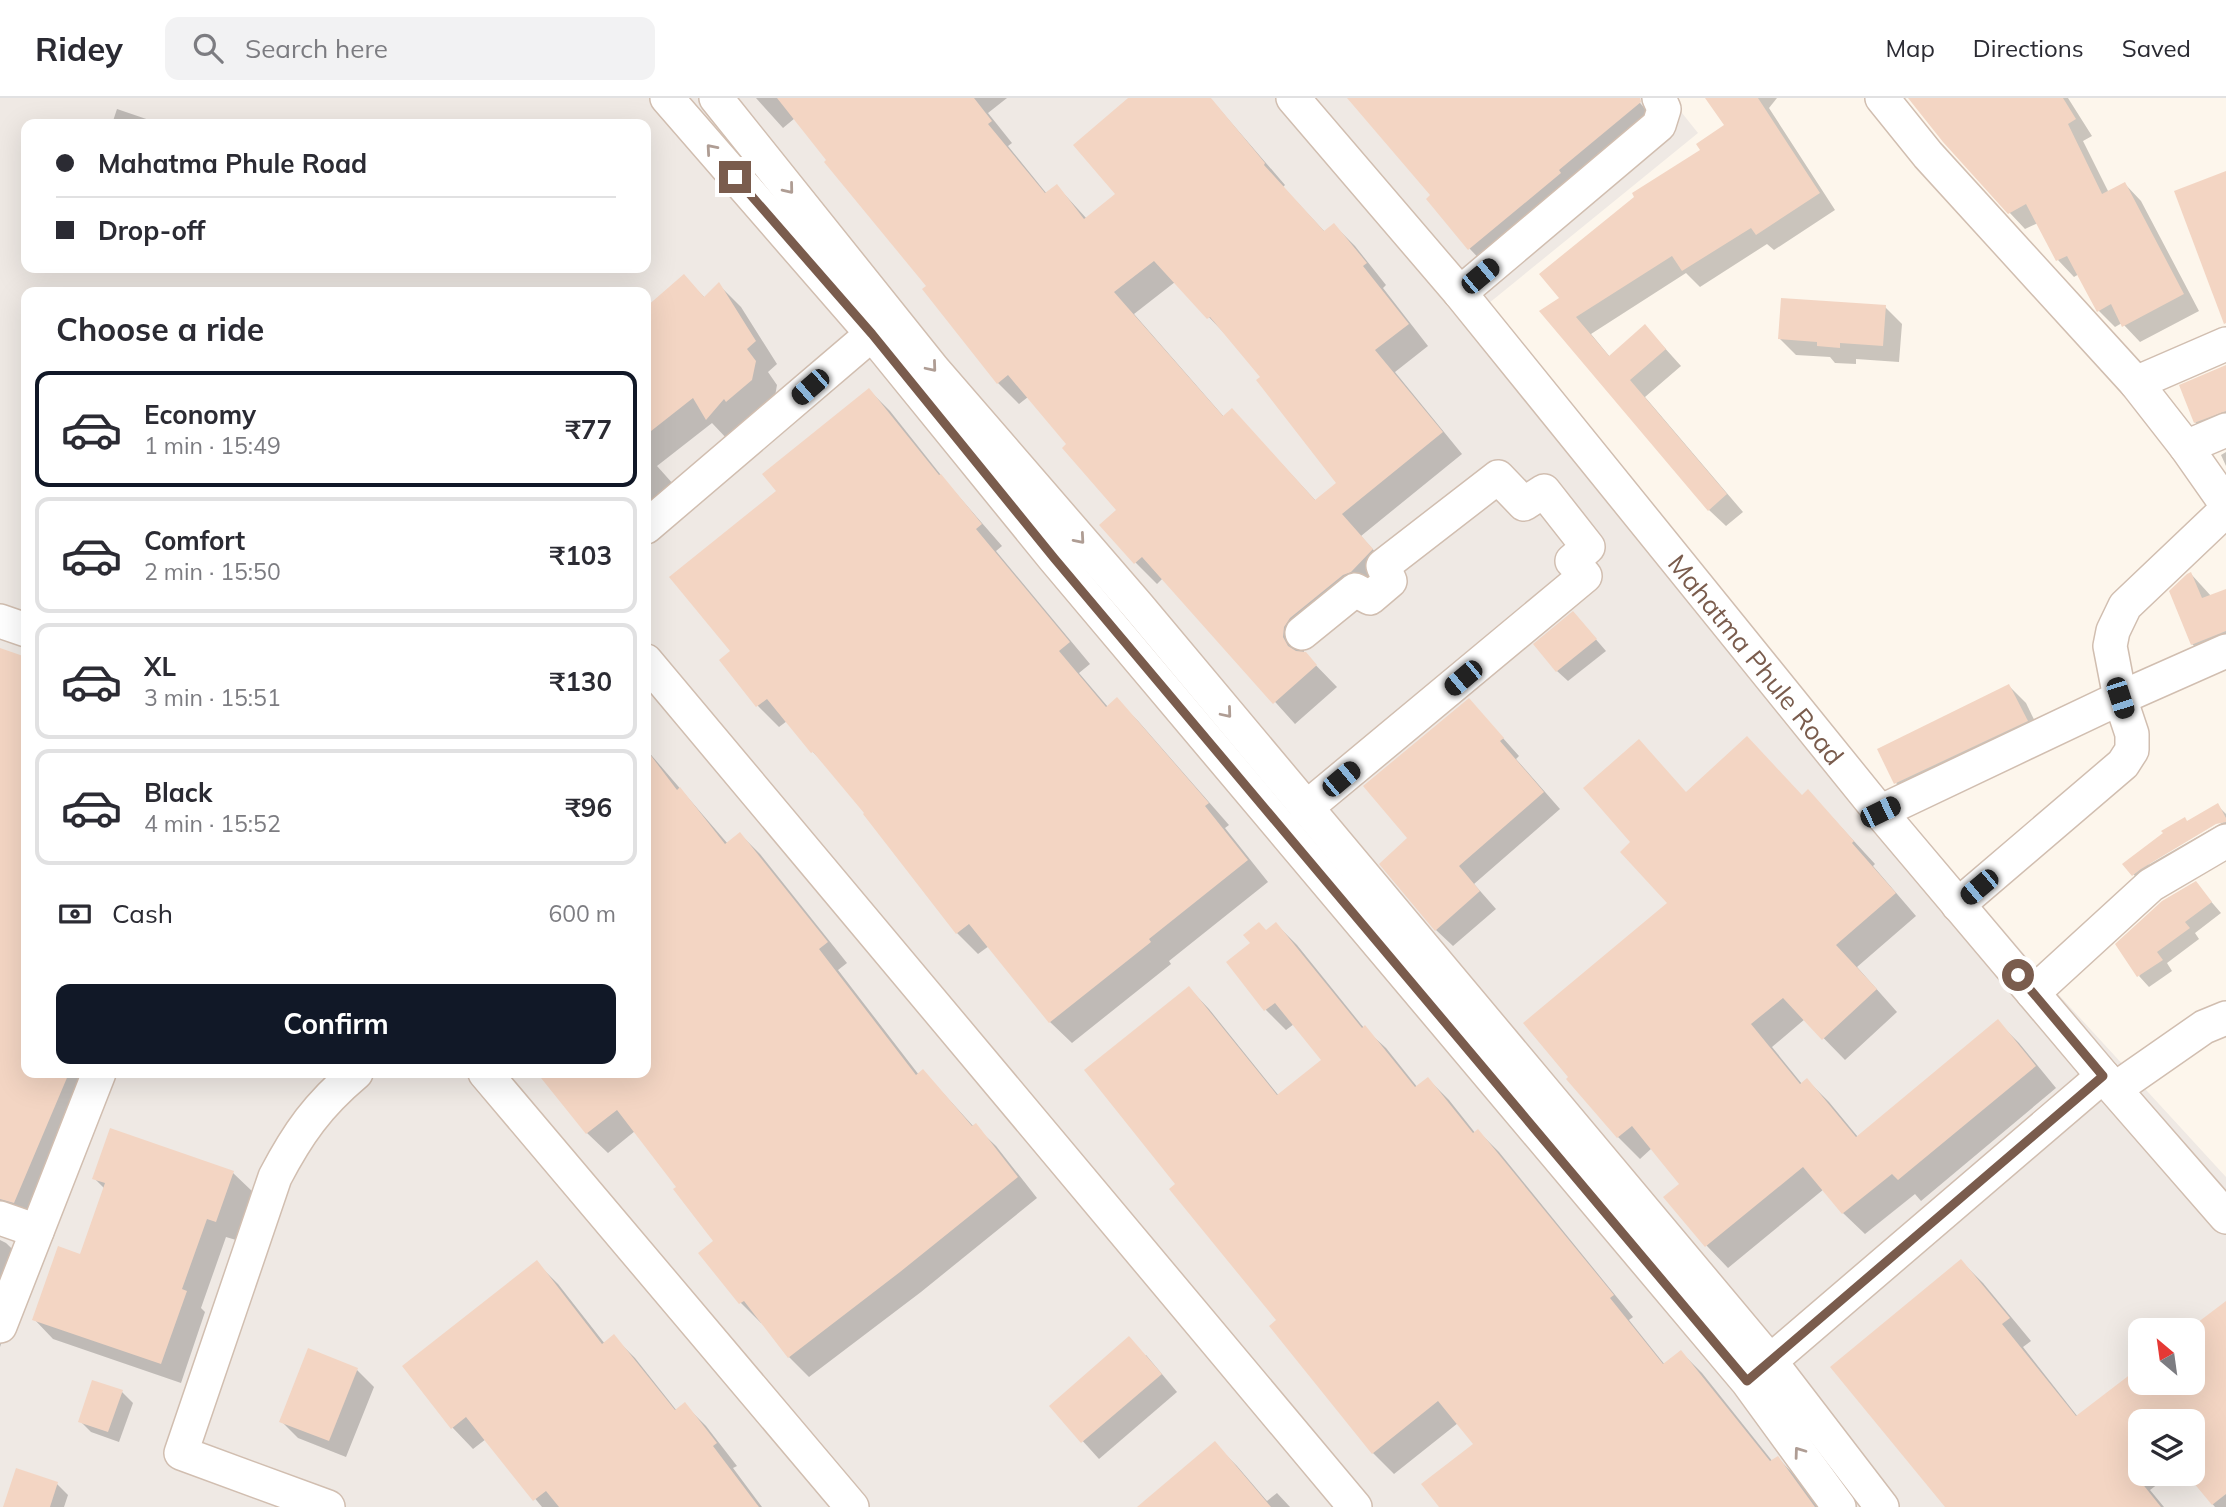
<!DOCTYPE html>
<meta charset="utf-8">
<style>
:root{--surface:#fff;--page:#f2f2f3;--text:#2b2b33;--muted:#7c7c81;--line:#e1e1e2;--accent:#111827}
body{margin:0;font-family:Mulish,sans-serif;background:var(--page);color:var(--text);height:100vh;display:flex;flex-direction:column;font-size:26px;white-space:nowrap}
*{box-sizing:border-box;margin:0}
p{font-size:23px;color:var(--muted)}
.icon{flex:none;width:38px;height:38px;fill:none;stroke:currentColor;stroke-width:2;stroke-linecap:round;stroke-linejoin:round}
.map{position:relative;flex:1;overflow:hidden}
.drawer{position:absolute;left:21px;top:189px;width:630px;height:791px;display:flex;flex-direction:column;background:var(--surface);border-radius:14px;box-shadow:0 7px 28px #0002}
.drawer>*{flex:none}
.hud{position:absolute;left:21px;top:21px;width:630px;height:154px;border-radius:14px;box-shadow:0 7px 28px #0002;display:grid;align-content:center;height:154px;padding:0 35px;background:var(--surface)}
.needle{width:46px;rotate:331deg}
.tools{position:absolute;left:2128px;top:1220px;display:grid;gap:14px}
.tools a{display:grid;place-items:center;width:77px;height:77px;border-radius:14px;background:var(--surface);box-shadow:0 7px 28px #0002;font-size:35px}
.end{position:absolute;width:32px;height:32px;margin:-16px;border:9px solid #7a5c4d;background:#fff;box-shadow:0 0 0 4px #fff}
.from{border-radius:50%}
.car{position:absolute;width:21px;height:42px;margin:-21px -10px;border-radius:9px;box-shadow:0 0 5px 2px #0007;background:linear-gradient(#222 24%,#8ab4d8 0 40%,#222 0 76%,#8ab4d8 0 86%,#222 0)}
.hud b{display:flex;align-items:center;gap:24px;height:66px;font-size:26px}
.hud b+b{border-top:2px solid var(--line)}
.hud i{width:18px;height:18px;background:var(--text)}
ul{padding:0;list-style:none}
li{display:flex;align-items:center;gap:21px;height:116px;margin:0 14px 10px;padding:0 21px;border:4px solid var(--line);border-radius:14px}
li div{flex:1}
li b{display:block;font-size:26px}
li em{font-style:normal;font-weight:700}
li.active{border-color:var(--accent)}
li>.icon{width:63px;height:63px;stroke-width:1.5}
h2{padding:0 35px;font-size:32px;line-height:84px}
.pay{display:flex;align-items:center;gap:18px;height:77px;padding:0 35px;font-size:26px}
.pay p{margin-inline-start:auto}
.cta{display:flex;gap:14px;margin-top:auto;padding:14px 35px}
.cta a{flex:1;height:80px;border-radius:14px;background:var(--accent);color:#fff;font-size:28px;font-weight:700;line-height:80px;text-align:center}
header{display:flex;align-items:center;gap:42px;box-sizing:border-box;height:98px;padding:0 35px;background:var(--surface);border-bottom:2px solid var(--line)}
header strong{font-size:33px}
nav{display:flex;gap:38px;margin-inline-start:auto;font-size:24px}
.search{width:490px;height:63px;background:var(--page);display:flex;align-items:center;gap:18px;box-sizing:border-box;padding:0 24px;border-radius:14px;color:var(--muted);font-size:26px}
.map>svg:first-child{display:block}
.industrial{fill:#efe9e4;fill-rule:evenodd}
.shadow{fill:#0003;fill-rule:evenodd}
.building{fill:#f3d5c3;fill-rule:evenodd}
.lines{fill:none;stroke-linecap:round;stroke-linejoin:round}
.minor-casing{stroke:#d1beb0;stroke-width:36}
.minor{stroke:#fff;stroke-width:33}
.oneway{stroke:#af9d94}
.route{stroke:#7a5c4d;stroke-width:9}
.labels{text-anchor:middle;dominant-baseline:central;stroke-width:5;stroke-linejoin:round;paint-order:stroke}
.street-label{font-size:26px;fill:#7a5c4d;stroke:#fffaf3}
</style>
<header>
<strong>Ridey</strong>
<div class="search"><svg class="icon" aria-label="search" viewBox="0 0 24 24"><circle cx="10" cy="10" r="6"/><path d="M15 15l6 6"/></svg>Search here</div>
<nav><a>Map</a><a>Directions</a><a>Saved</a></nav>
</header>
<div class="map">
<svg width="2226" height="1409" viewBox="0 0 2226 1409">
<rect width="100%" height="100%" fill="#fdf6ec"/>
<!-- industrial -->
<path class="industrial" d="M0,0H1670L1698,35L1478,214L2058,896L2226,1079V1409H0ZM26,26H646V170H26ZM26,194H646V975H26ZM2140,1232H2193V1284H2140ZM2140,1323H2193V1376H2140Z"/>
<!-- shadow -->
<g class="shadow">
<path d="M756,0H1007L988,15L1012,45L1008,48L1047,96L1057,88L1087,121L1117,96L1131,0H1210L1285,87L1283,89L1325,134L1334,127L1355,148L1386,187L1383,190L1428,248L1395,274L1462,356L1361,438L1393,474L1304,550V555L1337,589L1295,626L1163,480L1157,486L1136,465L1102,427L1119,413L1069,346L1028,299L1019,306L998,285L929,188L795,20L783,30ZM1175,184L1230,241L1262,279L1338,385L1316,403L1232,312L1224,319L1134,216Z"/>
<path d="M1349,0H1636L1655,23L1486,168L1470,151L1428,101L1433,97Z"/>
<path d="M1707,0H1777L1769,10L1835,112L1774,152L1767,146L1700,189L1686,175L1591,236L1610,259L1645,228L1681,268L1645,299L1743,414L1726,428L1709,412L1542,213L1562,201L1726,28Z"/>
<path d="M1911,0H2068L2092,38L2083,43L2109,95L2125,86L2141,103L2199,213L2140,244L2122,225L2115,229L2099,213L2079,176L2074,179L2058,162L2038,125L2025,131L2009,114Z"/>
<path d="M117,11L161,26H112Z"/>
<path d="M684,179L705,200L719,187L741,209L777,266L768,274L777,287L774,304L729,343L712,325L657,368L674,387L646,411V202L652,206Z"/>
<path d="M1885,209L1902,226L1899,264L1856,261V266L1835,265L1830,259L1796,257L1779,240Z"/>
<path d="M2226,269V338L2215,343L2195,324Z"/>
<path d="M869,292L890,313L948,386L1002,448L996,453L1090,566L1079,575L1108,609L1117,602L1138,623L1229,727L1225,730L1268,784L1169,863L1171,866L1072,945L1050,924L989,848L978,856L957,835L867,715L831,673L813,654L787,623L779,629L758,608L721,562L732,554L779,394Z"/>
<path d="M2226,354V368L2221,357Z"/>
<path d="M2191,476L2211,498L2226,492V559L2212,565L2192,546Z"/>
<path d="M1573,515L1606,553L1568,583L1557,573Z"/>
<path d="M0,551L26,560V975H101L37,1126L0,1112Z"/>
<path d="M2009,588L2026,605L2043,640L1913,702L1896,685Z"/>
<path d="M1469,602L1519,658L1516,661L1560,711L1474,786L1496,811L1453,848L1436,832L1410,740Z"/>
<path d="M646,651L728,746L740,736L760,756L847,865L838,872L919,977L923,973L974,1029L975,1028L996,1048L1037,1100L921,1194L809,1279L789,1259L763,1224L761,1225L741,1205L701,1156L716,1143L679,1090L635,1033L608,1055L587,1035L540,975H646Z"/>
<path d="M1808,693L1875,766L1873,768L1916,818L1857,869L1897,914L1845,962L1805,921L1772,949L1802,986L1807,982L1829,1004L1858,1039L1998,924L2019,945L2056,990L1921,1103L1915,1096L1865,1136L1843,1115L1824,1091L1728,1170L1707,1148L1666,1099L1682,1086L1652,1050L1640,1061L1618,1039L1569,981L1670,805L1687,695L1802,698Z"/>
<path d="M2218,708L2226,716V738L2144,788L2125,767L2165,736ZM2223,720L2225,723L2148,767L2154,761Z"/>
<path d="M2195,785L2221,815L2195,835L2199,841L2167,865L2172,873L2149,889L2139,878Z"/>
<path d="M1276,826L1297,847L1364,930L1386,950L1418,990L1428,981L1449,1002L1476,1036L1478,1033L1499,1054L1633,1219L1629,1222L1665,1267L1681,1254L1702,1275L1773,1364L1778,1360L1798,1381L1819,1409H1442L1475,1346L1458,1325L1394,1376L1373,1355L1272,1228L1279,1222L1178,1086L1189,890L1209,911L1279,998L1324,962L1294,926L1286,932L1266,912L1267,833Z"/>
<path d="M233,1075L253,1094L236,1142L226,1139L201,1210L205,1214L181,1285L53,1241L34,1221L82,1158L105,1091L94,1080Z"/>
<path d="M0,1142L6,1145L29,1167L0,1249Z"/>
<path d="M1961,1163L1983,1185L2031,1243L2023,1249L2078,1319L2140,1271V1284H2193V1232H2191L2223,1207L2226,1210V1409H2215L2188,1376H2193V1323H2140V1376H2171L2150,1392L2164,1409H1949Z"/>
<path d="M537,1165L558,1186L605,1246L614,1239L635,1260L677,1313L685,1307L706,1328L737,1368L733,1370L762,1409H542L486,1341L473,1351L452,1329Z"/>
<path d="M1146,1257L1177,1294L1099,1361L1051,1308Z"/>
<path d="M357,1272L374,1289L346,1359L298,1340L281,1323Z"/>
<path d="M122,1294L133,1305L119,1344L91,1334L80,1323Z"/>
<path d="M1215,1346L1237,1368L1267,1403L1277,1395L1290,1409H1140Z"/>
<path d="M57,1386L68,1397L64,1409H6Z"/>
</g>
<!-- building -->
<g class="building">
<path d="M777,0H974L992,23L988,26L1045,95L1057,86L1084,121L1115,96L1073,47L1128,0H1211L1265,65L1264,67L1324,133L1334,125L1367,165L1363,168L1409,226L1375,252L1443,334L1342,416L1373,451L1351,474L1343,477L1290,520L1284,529L1283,539L1288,548L1296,553L1306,554L1317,567L1273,606L1142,459L1134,466L1099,427L1116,412L1062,350L1066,346L1008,277L997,286L922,191L926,188L824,64L826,62ZM1154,163L1207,221L1210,219L1260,279L1256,282L1336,385L1315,402L1232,310L1223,318L1114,194Z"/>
<path d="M1347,0H1640L1641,4L1559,72L1561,75L1468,152L1426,101L1430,97Z"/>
<path d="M1705,0H1758L1820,95L1756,137L1751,130L1682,173L1672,158L1576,219L1609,258L1645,226L1666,251L1630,282L1727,396L1708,413L1539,213L1559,200L1539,176L1634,99L1632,95L1700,52L1696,46L1724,27Z"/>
<path d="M1908,0H2063L2076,21L2068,26L2102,96L2125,84L2184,196L2122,229L2111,206L2097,214L2067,158L2056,163L2026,106L2008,116L1943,44Z"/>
<path d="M2226,73V225L2224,226L2174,93Z"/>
<path d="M684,176L704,199L719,184L756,243L747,251L756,263L752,282L726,304L724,301L706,322L693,300L646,337V209Z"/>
<path d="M1781,200L1886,207L1883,248L1840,245V250L1817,248V244L1778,241Z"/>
<path d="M2226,267V313L2194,325L2179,287Z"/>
<path d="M869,290L939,377L941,376L982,426L976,431L1070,544L1059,553L1106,609L1117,599L1209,705L1205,708L1248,762L1149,841L1151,844L1049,925L969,826L956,836L863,716L864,715L813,654L811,655L767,601L756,609L719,562L730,553L669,479L776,393L762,376Z"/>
<path d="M2191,474L2202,500L2226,491V533L2191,547L2169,493L2187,476Z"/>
<path d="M1573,513L1597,541L1556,574L1533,546Z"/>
<path d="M0,550L26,559V975H69L14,1105L0,1101Z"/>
<path d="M2009,586L2028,623L1894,686L1877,651Z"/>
<path d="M1469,600L1504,640L1500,643L1544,694L1459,768L1480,793L1435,833L1379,766L1407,740L1363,688Z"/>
<path d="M1747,638L1802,697L1808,691L1854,743L1852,745L1896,795L1836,847L1877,891L1822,942L1783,900L1751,926L1800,986L1807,980L1856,1039L1998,921L2036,968L1898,1082L1892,1076L1842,1116L1803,1069L1705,1149L1663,1099L1679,1086L1632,1028L1617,1040L1566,981L1568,979L1523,925L1667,805L1620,754L1630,744L1583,690L1639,641L1686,694Z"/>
<path d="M646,651L677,692L680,689L725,746L740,734L828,844L819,851L916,977L923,971L972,1028L976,1025L1018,1079L900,1174L788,1260L744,1203L739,1206L698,1155L713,1143L673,1091L676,1089L617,1012L586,1036L537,975H646Z"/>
<path d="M2218,705L2226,720V724L2216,726L2141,771L2132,778L2122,766L2163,735L2161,733L2185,719L2187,723Z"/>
<path d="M2196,783L2212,804L2185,824L2190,830L2157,854L2163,862L2137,879L2115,846L2162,803Z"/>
<path d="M1259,824L1266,832L1276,824L1362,930L1365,927L1415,989L1428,979L1473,1035L1478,1031L1614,1197L1610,1200L1663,1266L1681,1252L1770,1363L1778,1358L1815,1409H1439L1421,1386L1473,1346L1438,1303L1372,1356L1269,1228L1276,1222L1169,1091L1175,1086L1084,972L1189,888L1277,997L1321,962L1275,905L1264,913L1226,864L1250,845L1243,837Z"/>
<path d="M110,1030L234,1073L216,1124L207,1121L182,1191L187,1193L161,1266L32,1222L58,1148L80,1156L105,1085L92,1081Z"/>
<path d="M1961,1161L2010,1220L2002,1226L2076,1318L2140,1269V1284H2193V1228L2226,1203V1396L2212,1407L2193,1384V1323H2140V1360L2129,1369L2161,1409H1945L1830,1269Z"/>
<path d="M537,1162L602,1246L614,1236L675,1312L685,1304L717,1345L713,1348L759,1409H559L546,1393L533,1403L466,1319L451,1331L402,1268Z"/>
<path d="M1129,1238L1162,1276L1081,1345L1049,1308Z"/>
<path d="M308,1250L358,1270L329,1343L279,1324Z"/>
<path d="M92,1282L123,1292L108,1334L78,1324Z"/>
<path d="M1215,1343L1271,1409H1137Z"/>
<path d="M16,1370L58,1384L50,1409H3Z"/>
</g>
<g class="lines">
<!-- minor casing -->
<g class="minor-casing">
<g id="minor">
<path d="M667,0L872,236L1054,460L1747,1283L1839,1409"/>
<path d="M716,0L933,271L1137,507L1770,1263L1882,1409"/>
<path id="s1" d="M1293,0L1460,195L1880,714L2103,978L2226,1119"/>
<path d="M1882,0L1928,57L2136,285"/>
<path d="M1460,195L1659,27L1664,11L1659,0"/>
<path d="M2226,332L2186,349L2226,406"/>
<path d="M2186,349L2136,285L2226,246"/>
<path d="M646,429L872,236"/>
<path d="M0,523L26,532"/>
<path d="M1302,535L1355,492L1370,500L1390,483L1383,468L1498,379L1524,406L1544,393L1588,449L1572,463L1585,478L1306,710"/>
<path d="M646,563L1355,1409"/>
<path d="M1880,714L2120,600L2226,553"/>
<path d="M1958,807L2123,666L2132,652V636L2120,600L2110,548L2113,533L2125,508L2226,412"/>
<path d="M2033,895L2151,787L2226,743"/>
<path d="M485,975L852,1409"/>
<path d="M2115,991L2204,929L2226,920"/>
<path d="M0,1120L37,1133"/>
<path d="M0,1228L99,975"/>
<path d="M1754,1277L2103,978"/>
<path d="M328,1409L181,1355L275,1079C298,1035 318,1007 356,975"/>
</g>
</g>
<!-- minor -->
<use href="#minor" class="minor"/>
</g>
<!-- one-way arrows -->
<defs><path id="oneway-chevron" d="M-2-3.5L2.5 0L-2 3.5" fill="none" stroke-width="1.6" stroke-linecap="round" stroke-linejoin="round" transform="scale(1.75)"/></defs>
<g class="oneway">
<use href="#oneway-chevron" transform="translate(711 51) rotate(-131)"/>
<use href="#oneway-chevron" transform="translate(789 91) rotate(51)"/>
<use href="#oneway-chevron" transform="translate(932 269) rotate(50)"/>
<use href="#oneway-chevron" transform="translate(1080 441) rotate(49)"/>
<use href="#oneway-chevron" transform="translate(1227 615) rotate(50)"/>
<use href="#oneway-chevron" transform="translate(1799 1354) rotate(-126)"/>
</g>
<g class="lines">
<!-- route -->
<path class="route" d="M735,79L872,236L1054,460L1747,1283L2103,978L2018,877"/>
</g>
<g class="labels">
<!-- street labels -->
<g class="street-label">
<text stroke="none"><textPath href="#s1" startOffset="728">Mahatma Phule Road</textPath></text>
</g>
</g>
</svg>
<div class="tools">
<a><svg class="needle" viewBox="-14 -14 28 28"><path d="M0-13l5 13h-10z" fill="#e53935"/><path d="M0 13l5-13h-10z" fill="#7c7c81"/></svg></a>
<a><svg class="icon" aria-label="layers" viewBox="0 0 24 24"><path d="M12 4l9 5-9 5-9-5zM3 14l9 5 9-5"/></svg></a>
</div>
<i class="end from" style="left:2018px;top:877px"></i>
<i class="end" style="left:735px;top:79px"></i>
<i class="car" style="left:1480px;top:178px;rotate:50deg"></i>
<i class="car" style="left:810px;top:289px;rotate:229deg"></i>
<i class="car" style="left:1463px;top:580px;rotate:230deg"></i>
<i class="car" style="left:2120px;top:600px;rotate:162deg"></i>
<i class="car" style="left:1341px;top:681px;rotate:50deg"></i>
<i class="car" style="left:1880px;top:714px;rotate:64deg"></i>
<i class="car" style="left:1979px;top:789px;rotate:230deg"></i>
<div class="hud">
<b><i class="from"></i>Mahatma Phule Road</b>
<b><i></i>Drop-off</b>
</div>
<section class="drawer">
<h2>Choose a ride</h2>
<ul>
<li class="active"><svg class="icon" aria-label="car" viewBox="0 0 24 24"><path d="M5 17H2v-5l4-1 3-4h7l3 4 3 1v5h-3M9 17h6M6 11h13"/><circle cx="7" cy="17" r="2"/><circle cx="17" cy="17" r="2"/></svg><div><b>Economy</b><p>1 min · 15:49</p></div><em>₹77</em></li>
<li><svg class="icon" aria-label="car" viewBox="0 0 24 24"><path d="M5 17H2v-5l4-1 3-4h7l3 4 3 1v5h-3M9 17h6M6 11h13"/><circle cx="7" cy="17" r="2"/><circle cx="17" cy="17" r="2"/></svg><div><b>Comfort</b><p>2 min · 15:50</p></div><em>₹103</em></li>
<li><svg class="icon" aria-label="car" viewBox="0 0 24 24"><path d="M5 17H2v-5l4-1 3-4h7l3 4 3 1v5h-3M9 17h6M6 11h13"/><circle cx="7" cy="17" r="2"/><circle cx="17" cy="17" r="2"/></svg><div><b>XL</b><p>3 min · 15:51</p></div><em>₹130</em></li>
<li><svg class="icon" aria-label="car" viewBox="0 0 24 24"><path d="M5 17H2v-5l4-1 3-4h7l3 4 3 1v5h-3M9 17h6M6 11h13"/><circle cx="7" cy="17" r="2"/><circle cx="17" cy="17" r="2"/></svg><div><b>Black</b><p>4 min · 15:52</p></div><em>₹96</em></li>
</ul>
<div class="pay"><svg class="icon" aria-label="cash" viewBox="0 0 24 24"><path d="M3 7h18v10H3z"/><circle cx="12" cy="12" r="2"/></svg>Cash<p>600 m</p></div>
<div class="cta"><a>Confirm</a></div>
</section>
</div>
